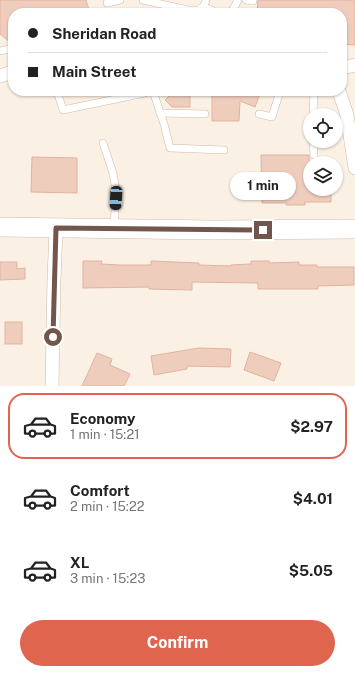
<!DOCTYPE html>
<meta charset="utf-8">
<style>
:root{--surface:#fff;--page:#f2f2f2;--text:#222;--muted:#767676;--line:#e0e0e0;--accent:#df654f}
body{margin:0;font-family:"Public Sans",sans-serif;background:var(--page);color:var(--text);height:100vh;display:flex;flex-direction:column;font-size:15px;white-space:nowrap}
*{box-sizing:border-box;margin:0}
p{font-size:13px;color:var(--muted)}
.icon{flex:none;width:22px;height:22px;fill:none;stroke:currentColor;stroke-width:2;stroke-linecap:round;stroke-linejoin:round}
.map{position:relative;height:386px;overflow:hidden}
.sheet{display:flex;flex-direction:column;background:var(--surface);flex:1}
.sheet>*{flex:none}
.top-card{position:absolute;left:8px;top:8px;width:339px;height:88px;border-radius:16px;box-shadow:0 1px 3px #0004;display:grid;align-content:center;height:88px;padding:0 20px;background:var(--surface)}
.tools{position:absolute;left:303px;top:108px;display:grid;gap:8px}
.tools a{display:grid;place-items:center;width:40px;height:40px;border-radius:50%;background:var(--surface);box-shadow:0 1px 3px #0004;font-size:20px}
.end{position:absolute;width:18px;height:18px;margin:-9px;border:5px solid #72564b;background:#fff;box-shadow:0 0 0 2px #fff}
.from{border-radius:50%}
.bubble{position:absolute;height:28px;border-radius:14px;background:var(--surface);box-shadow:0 1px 3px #0004;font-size:13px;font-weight:700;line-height:28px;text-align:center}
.car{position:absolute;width:12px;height:24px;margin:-12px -6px;border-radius:5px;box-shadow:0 0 3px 1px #0007;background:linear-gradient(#222 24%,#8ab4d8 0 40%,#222 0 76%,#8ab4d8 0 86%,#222 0)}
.top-card b{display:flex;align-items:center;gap:14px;height:38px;font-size:15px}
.top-card b+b{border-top:1px solid var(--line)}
.top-card i{width:10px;height:10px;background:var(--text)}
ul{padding:7px 0 0;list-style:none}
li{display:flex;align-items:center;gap:12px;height:66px;margin:0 8px 6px;padding:0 12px;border:2px solid transparent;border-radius:16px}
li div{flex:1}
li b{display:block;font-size:15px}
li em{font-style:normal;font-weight:700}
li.on{border-color:var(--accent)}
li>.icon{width:36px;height:36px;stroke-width:1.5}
.primary-button{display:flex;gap:8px;margin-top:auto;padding:8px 20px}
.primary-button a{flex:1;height:46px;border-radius:24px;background:var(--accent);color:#fff;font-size:16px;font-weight:700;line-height:46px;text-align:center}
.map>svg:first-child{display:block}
.building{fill:#efcdbd;stroke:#e1b39e}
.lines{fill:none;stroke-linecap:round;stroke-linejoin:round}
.service-casing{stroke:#cebaae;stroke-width:8}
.minor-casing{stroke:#cebaae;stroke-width:14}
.secondary-casing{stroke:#d0b9ab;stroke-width:20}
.service{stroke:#fff;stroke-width:7}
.minor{stroke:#fff;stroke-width:13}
.secondary{stroke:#fff;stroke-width:19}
.route{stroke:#72564b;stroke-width:5}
</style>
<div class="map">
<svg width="355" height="386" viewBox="0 0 355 386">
<rect width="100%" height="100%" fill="#fbf0e4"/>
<!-- building -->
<g class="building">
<path d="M0,0H86L90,13H13V43H11L0,34Z"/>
<path d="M258,0H355V45L342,44V13H261L257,11Z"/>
<path d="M174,91H190V107H172L165,100Z"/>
<path d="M212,91H261L255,107L240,101L239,121H212Z"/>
<path d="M261,155H309L310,189H331V202H305V205H286V203H262Z"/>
<path d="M32,157L77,158V193L31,192Z"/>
<path d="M83,261H102L101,264L119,265H151V261L199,263V265L231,266V265L251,264V261H269V263L299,262V265H317V267H354V285L318,286V289H258V283L192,282V290L149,289V287L83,288Z"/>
<path d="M0,262H17V269L25,268V279L0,280Z"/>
<rect x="5" y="322" width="17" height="22"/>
<path d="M199,348L231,349L230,367L187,366V369L154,375L151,356Z"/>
<path d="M250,352L281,363L274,381L244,370Z"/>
<path d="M97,353L112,359L110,365L130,374L124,386H82Z"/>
</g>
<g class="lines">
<!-- service casing -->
<g class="service-casing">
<g id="service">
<path d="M143,0L188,10H203"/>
<path d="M246,0L253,1"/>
<path d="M107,3L120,0"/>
<path d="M202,12L206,0"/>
<path d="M231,13L238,0"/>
<path d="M0,51L13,48"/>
<path d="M57,91L63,110L145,93V91"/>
<path d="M153,91L164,124L170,148L224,150"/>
<path d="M160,113L205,114"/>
<path d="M259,114L272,117L280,91"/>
<path d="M313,115L314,91"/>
<path d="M313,141L314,155"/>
<path d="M103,143L113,173L116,191L114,229"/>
</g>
</g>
<!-- minor casing -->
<g class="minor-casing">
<g id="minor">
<path d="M203,10L211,13"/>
<path d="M342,68L355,65"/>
<path d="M0,76L13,72"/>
<path d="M339,91L347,115L355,168"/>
<path d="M52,386L54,280L56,228"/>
</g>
</g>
<!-- secondary casing -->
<g class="secondary-casing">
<path id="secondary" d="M0,227L211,230L355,229"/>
</g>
<!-- service -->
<use href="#service" class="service"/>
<!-- minor -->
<use href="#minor" class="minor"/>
<!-- secondary -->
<use href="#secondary" class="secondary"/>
</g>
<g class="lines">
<!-- route -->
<path class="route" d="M53,337L56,228L263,230"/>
</g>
</svg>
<div class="tools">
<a><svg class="icon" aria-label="locate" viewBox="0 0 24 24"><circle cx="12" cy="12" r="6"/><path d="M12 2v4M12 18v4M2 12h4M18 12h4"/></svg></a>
<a><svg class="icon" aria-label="layers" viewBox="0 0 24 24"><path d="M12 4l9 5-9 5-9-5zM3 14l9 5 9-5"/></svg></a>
</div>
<i class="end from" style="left:53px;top:337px"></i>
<i class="end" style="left:263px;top:230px"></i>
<div class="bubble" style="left:230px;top:172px;width:66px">1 min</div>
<i class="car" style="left:116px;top:198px;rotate:183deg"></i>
<div class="top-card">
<b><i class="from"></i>Sheridan Road</b>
<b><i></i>Main Street</b>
</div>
</div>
<section class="sheet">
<ul>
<li class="on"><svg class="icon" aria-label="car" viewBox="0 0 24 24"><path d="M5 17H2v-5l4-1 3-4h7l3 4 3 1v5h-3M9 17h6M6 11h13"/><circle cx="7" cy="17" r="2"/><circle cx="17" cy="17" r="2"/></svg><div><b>Economy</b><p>1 min · 15:21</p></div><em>$2.97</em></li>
<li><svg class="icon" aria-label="car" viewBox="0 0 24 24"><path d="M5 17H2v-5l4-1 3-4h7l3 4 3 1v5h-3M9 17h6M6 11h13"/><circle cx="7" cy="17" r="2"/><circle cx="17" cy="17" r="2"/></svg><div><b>Comfort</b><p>2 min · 15:22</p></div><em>$4.01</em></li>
<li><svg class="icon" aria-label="car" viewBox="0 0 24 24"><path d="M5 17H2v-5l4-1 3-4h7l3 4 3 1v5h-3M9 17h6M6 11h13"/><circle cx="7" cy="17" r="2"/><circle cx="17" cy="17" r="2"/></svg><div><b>XL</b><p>3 min · 15:23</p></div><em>$5.05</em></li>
</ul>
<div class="primary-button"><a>Confirm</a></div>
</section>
